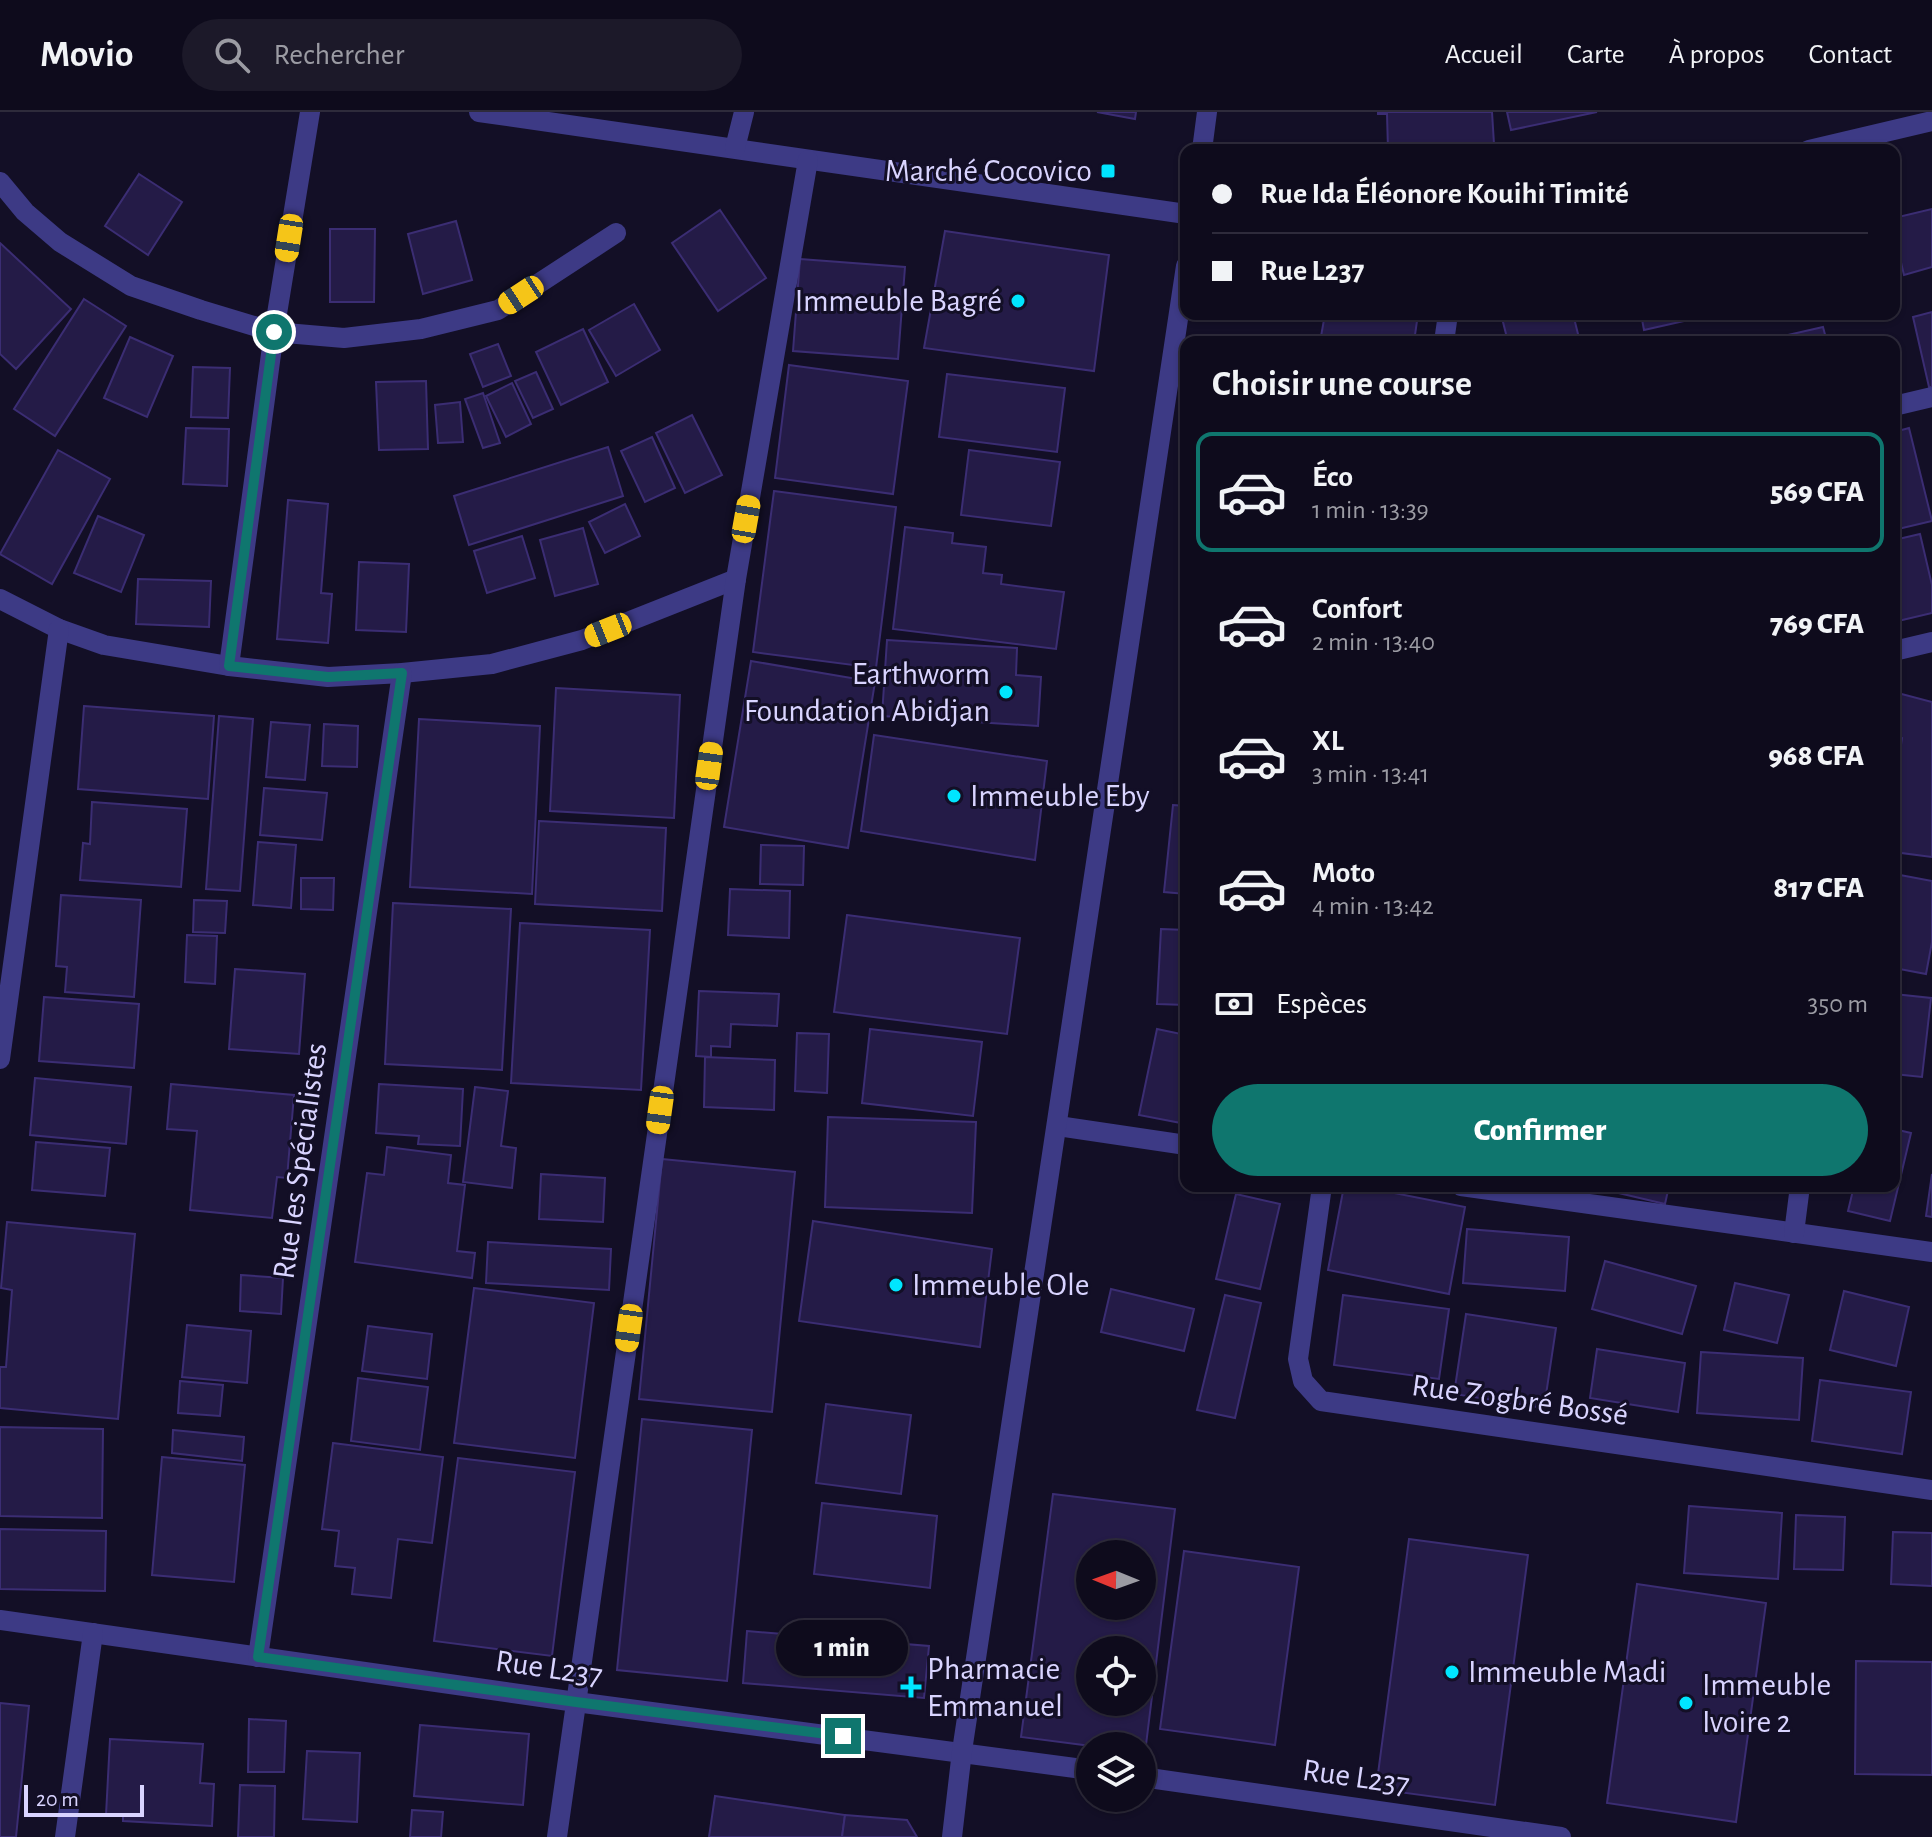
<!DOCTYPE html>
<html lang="fr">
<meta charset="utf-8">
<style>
:root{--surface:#0e0b1c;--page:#1c1929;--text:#f1f3f6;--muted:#9b9ba3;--line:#2e2b3b;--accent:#0f766e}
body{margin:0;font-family:"Alegreya Sans",sans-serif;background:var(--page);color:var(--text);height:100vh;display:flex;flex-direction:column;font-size:30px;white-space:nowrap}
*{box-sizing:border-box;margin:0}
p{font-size:26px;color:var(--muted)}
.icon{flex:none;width:44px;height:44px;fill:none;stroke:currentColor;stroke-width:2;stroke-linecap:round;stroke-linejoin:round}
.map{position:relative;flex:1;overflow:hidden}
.panel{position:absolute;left:1180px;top:224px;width:720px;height:856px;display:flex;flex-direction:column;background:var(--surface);border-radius:16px;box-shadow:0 2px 6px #0004,0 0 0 2px var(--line)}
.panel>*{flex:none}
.hud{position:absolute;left:1180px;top:32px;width:720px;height:176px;border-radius:16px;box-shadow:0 2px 6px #0004,0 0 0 2px var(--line);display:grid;align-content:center;height:176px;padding:0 32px;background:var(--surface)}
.needle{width:52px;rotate:271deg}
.tools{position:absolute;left:1076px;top:1428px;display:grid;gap:16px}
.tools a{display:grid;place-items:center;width:80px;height:80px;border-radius:50%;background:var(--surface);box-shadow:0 2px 6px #0004,0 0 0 2px var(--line);font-size:40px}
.scale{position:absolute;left:24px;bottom:20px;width:120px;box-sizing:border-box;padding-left:8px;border:4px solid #d9d4ff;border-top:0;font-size:22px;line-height:28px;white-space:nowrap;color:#d9d4ff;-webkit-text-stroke:6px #130f26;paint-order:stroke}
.end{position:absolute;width:36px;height:36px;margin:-18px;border:10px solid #0f766e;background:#fff;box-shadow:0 0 0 4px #fff}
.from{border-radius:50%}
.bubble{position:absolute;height:56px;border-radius:28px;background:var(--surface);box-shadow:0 2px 6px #0004,0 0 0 2px var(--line);font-size:26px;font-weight:800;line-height:56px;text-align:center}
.car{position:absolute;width:24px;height:48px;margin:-24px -12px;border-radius:10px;box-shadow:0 0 6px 2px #0007;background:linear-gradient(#f5c518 24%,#345 0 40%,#f5c518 0 76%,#345 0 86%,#f5c518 0)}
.hud b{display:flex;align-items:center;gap:28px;height:76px;font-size:30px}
.hud b+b{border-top:2px solid var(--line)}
.hud i{width:20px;height:20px;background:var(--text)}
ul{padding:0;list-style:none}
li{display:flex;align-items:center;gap:24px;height:120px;margin:0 16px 12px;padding:0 16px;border:4px solid transparent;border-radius:16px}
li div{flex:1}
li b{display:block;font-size:30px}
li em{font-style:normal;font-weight:800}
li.active{border-color:var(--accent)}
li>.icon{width:72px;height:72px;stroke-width:1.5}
h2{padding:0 32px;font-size:36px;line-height:96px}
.pay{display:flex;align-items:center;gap:20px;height:88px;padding:0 32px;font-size:30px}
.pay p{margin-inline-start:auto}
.cta{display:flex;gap:16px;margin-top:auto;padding:16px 32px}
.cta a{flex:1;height:92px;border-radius:48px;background:var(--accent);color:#fff;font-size:32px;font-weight:800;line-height:92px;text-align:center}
header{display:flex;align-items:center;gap:48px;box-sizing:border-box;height:112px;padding:0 40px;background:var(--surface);border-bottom:2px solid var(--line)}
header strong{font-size:38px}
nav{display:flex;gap:44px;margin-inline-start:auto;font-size:28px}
.search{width:560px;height:72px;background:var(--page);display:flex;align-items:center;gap:20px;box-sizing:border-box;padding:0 28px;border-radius:44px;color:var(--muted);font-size:30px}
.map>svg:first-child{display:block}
.building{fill:#241b47;stroke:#3b2d73;stroke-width:2;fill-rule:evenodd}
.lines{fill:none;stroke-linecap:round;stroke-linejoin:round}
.minor{stroke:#3d3a85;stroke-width:20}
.route{stroke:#0f766e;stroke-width:10}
.poi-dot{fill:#00e5ff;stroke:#130f26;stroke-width:3}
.labels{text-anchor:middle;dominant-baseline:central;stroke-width:6;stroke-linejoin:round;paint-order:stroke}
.poi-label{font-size:32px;fill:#d9d4ff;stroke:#130f26;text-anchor:start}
.street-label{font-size:32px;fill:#d9d4ff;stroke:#130f26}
</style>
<header>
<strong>Movio</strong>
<div class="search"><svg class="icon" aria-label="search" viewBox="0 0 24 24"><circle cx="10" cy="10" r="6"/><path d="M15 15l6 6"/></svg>Rechercher</div>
<nav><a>Accueil</a><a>Carte</a><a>À propos</a><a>Contact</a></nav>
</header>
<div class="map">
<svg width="1932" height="1725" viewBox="0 0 1932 1725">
<rect width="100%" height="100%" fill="#130f26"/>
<!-- building -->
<g class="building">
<path d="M1097,0H1136L1135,7Z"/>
<path d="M1378,0H1492L1494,32L1388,37L1387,2H1378Z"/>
<path d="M1507,0H1597L1511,18Z"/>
<path d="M139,62L182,90L148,143L105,114Z"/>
<path d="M1932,97V155L1904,163L1894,121V106Z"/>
<path d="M720,98L766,166L718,199L672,131Z"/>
<path d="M456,109L472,168L423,182L408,122Z"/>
<path d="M330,117H375L374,190H330Z"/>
<path d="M945,119L1109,143L1094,259L924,236Z"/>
<path d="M0,131L71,197L16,257L0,242Z"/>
<path d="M800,147L905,155L898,247L793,239Z"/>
<path d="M84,187L126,214L55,324L14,297Z"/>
<path d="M634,192L660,238L616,264L589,218Z"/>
<path d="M1932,200V275H1929L1913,205Z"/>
<path d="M1325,202H1418L1414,230H1320Z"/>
<path d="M1520,202H1573L1580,230H1508L1502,206Z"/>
<path d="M1641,202H1710L1711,203L1644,218Z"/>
<path d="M1823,215L1827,230H1757Z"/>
<path d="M583,217L608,270L561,293L536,240Z"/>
<path d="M130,225L173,244L147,305L104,286Z"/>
<path d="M498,232L511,264L483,275L470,242Z"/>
<path d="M789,253L908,269L893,382L775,366Z"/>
<path d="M193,255L230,256L228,306L191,305Z"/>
<path d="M536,260L553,297L533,306L515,269Z"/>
<path d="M947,262L1065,276L1057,340L939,325Z"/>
<path d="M426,269L428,337L379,338L376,270Z"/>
<path d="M512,271L531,312L506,325L486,284Z"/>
<path d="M483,281L500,331L483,336L465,287Z"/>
<path d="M460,290L463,330L438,331L435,293Z"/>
<path d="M692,303L722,363L685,381L656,321Z"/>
<path d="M186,316L229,317L227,374L183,372Z"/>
<path d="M1909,316L1932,409L1894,418V320Z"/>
<path d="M652,325L675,376L645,390L621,339Z"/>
<path d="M608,335L623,384L469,433L454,384Z"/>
<path d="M58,338L110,367L52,472L0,442Z"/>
<path d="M969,338L1060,350L1051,414L961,403Z"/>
<path d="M774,379L896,395L876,556L753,540Z"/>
<path d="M288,388L328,392L321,481L332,482L328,531L277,527Z"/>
<path d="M625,392L640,424L605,441L589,410Z"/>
<path d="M98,404L144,423L121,480L74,461Z"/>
<path d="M905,415L953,421L952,431L986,435L983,461L1002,463L1001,472L1064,480L1056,537L893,517Z"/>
<path d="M583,416L598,472L555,484L540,428Z"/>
<path d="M1920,422L1932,473V501L1894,510V428Z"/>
<path d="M522,424L535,466L487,481L474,439Z"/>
<path d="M359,450L409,452L406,520L356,518Z"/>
<path d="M138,467L211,469L209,515L136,512Z"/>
<path d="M887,528L1017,536L1016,563L1041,565L1038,614L882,604Z"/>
<path d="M751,549L875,570L848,736L724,715Z"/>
<path d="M556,576L680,583L674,706L550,699Z"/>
<path d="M1894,580L1932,590V745L1894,740V680L1902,626L1894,625Z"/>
<path d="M84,594L214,604L208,687L78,677Z"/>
<path d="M219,604L253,607L240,779L206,777Z"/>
<path d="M419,607L540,614L532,782L410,775Z"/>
<path d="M271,610L310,613L305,668L266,665Z"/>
<path d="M324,612L358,614L357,655L322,654Z"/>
<path d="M874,623L1047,649L1035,748L861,719Z"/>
<path d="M264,676L327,681L322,728L260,723Z"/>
<path d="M92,690L187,697L181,775L80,768L83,731L90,732Z"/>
<path d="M1173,693L1186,694V782L1164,780Z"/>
<path d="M539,709L666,716L662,799L535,792Z"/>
<path d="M258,730L296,733L291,796L253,793Z"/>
<path d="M761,733L804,734L803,773L760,772Z"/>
<path d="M1900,763L1932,769V830L1926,862L1894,856V799Z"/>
<path d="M301,766H334L333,798L301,797Z"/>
<path d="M730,777L790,779L789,826L728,823Z"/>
<path d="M61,783L141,788L134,885L65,880L67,855L56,854Z"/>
<path d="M194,788L227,789L225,821L193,820Z"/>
<path d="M393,791L511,797L502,958L385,952Z"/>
<path d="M847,803L1020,826L1007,922L834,900Z"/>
<path d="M520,811L650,818L641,978L511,971Z"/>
<path d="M1161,817L1186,818V893L1157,892Z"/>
<path d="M187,823L217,824L215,872L185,870Z"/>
<path d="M235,857L305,862L299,942L229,937Z"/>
<path d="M699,879L779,882L777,914L731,912L730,935L711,934V945L696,944Z"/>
<path d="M1894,882L1931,886L1922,965L1894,962Z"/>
<path d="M44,885L139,892L134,956L39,949Z"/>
<path d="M870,917L982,930L973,1004L862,991Z"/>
<path d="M1157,917L1186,923V1012L1139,1003Z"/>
<path d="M797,921L829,922L827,981L795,979Z"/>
<path d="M705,945L775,948L774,998L704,995Z"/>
<path d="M35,966L131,975L126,1032L30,1023Z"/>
<path d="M171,972L294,983L287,1066L277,1065L272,1106L190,1098L197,1019L167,1017Z"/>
<path d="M379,972L463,977L460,1034L418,1032L419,1024L376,1021Z"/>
<path d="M475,975L508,979L501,1034L516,1036L512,1076L463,1070Z"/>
<path d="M828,1005L976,1010L972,1101L825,1095Z"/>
<path d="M1894,1017L1911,1021L1890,1109L1848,1099L1854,1074H1894Z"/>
<path d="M36,1030L110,1036L105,1084L32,1078Z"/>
<path d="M387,1035L451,1043L448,1071L465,1073L457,1139L475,1141L472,1166L355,1150L367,1061L384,1063Z"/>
<path d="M662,1047L795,1060L772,1300L639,1287Z"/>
<path d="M541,1062L605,1066L603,1110L539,1107Z"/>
<path d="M1932,1062V1105L1926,1104Z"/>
<path d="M1344,1074H1359L1465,1095L1449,1182L1328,1158Z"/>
<path d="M1589,1074H1669L1665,1092Z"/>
<path d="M1236,1082L1280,1092L1260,1177L1216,1167Z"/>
<path d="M813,1109L992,1137L980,1235L799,1209Z"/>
<path d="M7,1110L135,1122L118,1307L0,1296V1255H6L12,1178L1,1176Z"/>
<path d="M1467,1117L1569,1125L1565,1179L1463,1171Z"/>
<path d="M488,1130L611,1137L609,1178L486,1171Z"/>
<path d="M1605,1149L1696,1174L1682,1222L1592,1197Z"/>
<path d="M241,1163L283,1166L281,1202L240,1199Z"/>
<path d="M1735,1171L1789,1183L1777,1231L1724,1218Z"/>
<path d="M474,1176L594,1191L575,1346L454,1331Z"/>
<path d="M1111,1177L1194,1197L1184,1239L1101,1220Z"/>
<path d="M1844,1179L1909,1195L1896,1254L1830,1238Z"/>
<path d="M1225,1183L1261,1191L1235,1306L1197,1298Z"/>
<path d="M1343,1183L1449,1197L1439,1267L1334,1253Z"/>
<path d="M1466,1202L1556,1216L1544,1296L1454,1282Z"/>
<path d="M187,1213L251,1219L247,1271L182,1265Z"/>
<path d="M368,1214L432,1222L427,1267L362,1259Z"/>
<path d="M1597,1237L1685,1251L1678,1300L1590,1286Z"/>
<path d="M1701,1240L1803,1246L1799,1308L1697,1301Z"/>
<path d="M358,1266L428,1275L420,1338L351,1329Z"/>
<path d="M1820,1268L1911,1280L1902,1342L1812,1329Z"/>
<path d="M180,1269L223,1273L220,1304L178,1301Z"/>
<path d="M826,1292L911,1303L901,1382L816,1371Z"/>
<path d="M642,1307L752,1318L727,1569L617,1558Z"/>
<path d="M0,1315L103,1317L102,1406L0,1404Z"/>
<path d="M173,1318L244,1325L242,1349L172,1341Z"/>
<path d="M333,1331L443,1345L432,1431L398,1427L391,1486L352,1482L355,1456L335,1454L339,1419L322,1417Z"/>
<path d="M162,1345L245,1353L234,1470L152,1463Z"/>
<path d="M458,1346L575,1360L552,1544L434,1529Z"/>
<path d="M1053,1382L1175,1397L1145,1641H1142V1634H1091L1021,1625ZM1090,1442H1142V1494H1090ZM1090,1538H1142V1590H1090Z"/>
<path d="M822,1391L937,1404L930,1476L814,1462Z"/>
<path d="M1689,1394L1782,1401L1778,1467L1684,1461Z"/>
<path d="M1796,1403L1845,1405L1843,1458L1794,1457Z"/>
<path d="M0,1417L106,1419L105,1479L0,1477Z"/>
<path d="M1893,1420L1932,1421V1474L1891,1472Z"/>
<path d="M1409,1427L1528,1443L1495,1693L1376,1677Z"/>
<path d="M1184,1439L1299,1455L1275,1633L1160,1617Z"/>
<path d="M1637,1472L1766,1491L1736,1710L1607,1691Z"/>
<path d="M747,1519L929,1534L924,1586L743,1571Z"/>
<path d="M1856,1549L1932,1550V1663L1855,1662Z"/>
<path d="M0,1591L29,1594L16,1725H0Z"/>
<path d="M249,1607L286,1609L284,1660H248Z"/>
<path d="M420,1613L529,1622L523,1693L414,1684Z"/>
<path d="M110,1627L203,1632L200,1671L214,1672L212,1714L123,1709V1704L106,1703Z"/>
<path d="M307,1639L360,1641L357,1710L303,1707Z"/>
<path d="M240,1673L275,1674L274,1725H238Z"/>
<path d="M715,1684L845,1703L842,1725H709Z"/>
<path d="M412,1698L443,1700L441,1725H410Z"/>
<path d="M845,1703L907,1708L917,1725H842Z"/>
</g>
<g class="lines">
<!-- minor -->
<g class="minor">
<path d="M479,0L1186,102"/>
<path d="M735,36L744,0"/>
<path d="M1202,38L1207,0"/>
<path d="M1809,38L1932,9"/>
<path d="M0,70L25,100L60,130L131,174L201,198L274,220L344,226L421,217L498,198L616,121"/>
<path d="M1444,230L1448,202"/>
<path d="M1894,294L1932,285"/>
<path d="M0,487L59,517L104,533L229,554L328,565L402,561L492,552L582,528L736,467"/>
<path d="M1894,539L1932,530"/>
<path d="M229,554L274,220L310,0"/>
<path d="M0,947L59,517"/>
<path d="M1058,1014L1186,1033"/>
<path d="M1322,1074L1298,1247L1303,1269L1321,1289L1932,1378"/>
<path d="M1461,1074L1932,1140"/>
<path d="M1794,1121L1800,1074"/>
<path d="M0,1508L576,1590L1090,1658"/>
<path d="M258,1545L402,561"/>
<path d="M1142,1665L1561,1725"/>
<path d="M65,1725L93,1521"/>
<path d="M557,1725L736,467L808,48"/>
<path d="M952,1725L962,1639L1186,154"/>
</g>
</g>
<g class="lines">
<!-- route -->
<path class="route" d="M274,220L229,554L328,565L402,561L258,1545L576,1590L843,1624"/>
</g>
<!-- markers -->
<g class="poi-dot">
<rect x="1100" y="51" width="16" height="16" rx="4"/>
<circle cx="1018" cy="189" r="8"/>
<circle cx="1006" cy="580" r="8"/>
<circle cx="954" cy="684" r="8"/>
<circle cx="896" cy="1173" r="8"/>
<circle cx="1452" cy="1560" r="8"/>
<path d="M907 1563h8v8h8v8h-8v8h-8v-8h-8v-8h8z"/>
<circle cx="1686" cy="1591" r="8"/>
</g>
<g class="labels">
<!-- poi labels -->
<g class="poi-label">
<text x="1092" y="59" text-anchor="end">Marché Cocovico</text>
<text x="1002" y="189" text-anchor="end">Immeuble Bagré</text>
<text x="990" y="562" text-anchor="end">Earthworm<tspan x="990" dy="37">Foundation Abidjan</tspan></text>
<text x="970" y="684">Immeuble Eby</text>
<text x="912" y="1173">Immeuble Ole</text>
<text x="927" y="1557">Pharmacie<tspan x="927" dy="37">Emmanuel</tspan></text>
<text x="1468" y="1560">Immeuble Madi</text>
<text x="1702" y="1573">Immeuble<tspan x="1702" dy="37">Ivoire 2</tspan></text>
</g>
<!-- street labels -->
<g class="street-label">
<text transform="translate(300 1049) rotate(-82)">Rue les Spécialistes</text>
<text transform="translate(1520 1288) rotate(8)">Rue Zogbré Bossé</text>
<text transform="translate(549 1556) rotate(8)">Rue L237</text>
<text transform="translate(1356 1665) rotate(8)">Rue L237</text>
</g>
</g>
</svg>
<div class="tools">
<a><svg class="needle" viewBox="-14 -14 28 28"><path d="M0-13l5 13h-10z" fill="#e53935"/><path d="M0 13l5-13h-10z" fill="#9b9ba3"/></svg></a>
<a><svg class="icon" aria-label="locate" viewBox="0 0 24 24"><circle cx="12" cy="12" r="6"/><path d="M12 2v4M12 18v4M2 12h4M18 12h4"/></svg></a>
<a><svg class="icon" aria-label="layers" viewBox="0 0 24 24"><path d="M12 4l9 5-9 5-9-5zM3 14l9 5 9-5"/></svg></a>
</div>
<div class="scale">20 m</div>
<i class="end from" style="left:274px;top:220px"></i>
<i class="end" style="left:843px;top:1624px"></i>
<div class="bubble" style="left:776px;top:1508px;width:132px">1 min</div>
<i class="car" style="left:289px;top:126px;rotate:189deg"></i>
<i class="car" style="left:521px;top:183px;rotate:237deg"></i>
<i class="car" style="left:746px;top:407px;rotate:10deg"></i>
<i class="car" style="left:608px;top:518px;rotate:248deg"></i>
<i class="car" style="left:709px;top:654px;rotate:8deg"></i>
<i class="car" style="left:660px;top:998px;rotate:188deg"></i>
<i class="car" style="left:629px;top:1216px;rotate:188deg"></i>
<div class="hud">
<b><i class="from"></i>Rue Ida Éléonore Kouihi Timité</b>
<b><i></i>Rue L237</b>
</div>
<section class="panel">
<h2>Choisir une course</h2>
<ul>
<li class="active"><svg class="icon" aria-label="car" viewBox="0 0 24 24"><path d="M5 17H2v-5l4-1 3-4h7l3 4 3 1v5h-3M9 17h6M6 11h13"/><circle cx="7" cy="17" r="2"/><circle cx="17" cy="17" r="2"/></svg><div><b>Éco</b><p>1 min · 13:39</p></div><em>569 CFA</em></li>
<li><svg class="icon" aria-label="car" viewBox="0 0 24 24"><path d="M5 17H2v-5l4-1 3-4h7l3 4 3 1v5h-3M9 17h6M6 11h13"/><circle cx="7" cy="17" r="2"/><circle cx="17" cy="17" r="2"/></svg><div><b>Confort</b><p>2 min · 13:40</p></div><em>769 CFA</em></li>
<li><svg class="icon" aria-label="car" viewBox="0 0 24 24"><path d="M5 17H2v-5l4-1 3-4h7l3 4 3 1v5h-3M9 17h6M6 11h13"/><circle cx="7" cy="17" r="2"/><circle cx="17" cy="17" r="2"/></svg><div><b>XL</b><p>3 min · 13:41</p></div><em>968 CFA</em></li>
<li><svg class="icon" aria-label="car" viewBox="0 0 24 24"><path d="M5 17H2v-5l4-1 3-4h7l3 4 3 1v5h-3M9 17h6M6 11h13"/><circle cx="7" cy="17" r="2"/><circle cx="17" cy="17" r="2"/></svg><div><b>Moto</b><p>4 min · 13:42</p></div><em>817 CFA</em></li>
</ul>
<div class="pay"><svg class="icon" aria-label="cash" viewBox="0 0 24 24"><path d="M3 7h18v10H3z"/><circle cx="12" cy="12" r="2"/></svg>Espèces<p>350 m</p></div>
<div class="cta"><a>Confirmer</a></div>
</section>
</div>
